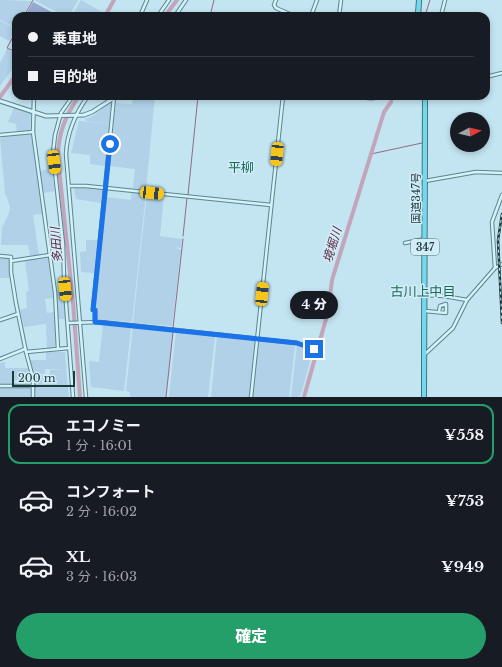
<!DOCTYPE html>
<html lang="ja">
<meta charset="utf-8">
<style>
:root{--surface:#171b24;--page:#20242c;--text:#f1f3f6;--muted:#9ea1a6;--line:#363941;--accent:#259f69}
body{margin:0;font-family:"Libre Baskerville","Noto Sans JP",serif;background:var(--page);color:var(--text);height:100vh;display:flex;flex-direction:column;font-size:15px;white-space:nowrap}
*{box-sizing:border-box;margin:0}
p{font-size:13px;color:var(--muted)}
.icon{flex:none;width:22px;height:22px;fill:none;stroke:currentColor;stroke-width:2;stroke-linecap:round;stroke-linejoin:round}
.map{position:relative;height:397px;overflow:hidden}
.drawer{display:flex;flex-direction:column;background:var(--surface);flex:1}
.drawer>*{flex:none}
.guide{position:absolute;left:12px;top:12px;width:478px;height:88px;border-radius:12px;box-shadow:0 2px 6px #0003;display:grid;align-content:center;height:88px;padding:0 16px;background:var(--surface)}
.needle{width:26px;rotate:83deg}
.fabs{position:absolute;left:450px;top:112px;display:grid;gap:8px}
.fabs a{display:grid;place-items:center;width:40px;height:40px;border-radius:50%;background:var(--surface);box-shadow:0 2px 6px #0003;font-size:20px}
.scale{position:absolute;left:12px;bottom:10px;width:63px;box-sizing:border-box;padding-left:4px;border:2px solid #1d3a3b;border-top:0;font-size:11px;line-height:14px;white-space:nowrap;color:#1d3a3b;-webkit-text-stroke:3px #d3edf8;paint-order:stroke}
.end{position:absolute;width:18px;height:18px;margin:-9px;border:5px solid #1a73e8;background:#fff;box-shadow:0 0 0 2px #fff}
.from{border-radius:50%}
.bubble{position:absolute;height:28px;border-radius:14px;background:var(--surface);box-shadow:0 2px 6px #0003;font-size:13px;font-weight:800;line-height:28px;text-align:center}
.car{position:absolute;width:12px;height:24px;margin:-12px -6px;border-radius:5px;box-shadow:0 0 3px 1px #0007;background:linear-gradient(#f5c518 24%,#345 0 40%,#f5c518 0 76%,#345 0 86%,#f5c518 0)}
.guide b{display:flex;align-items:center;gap:14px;height:38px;font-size:15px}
.guide b+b{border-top:1px solid var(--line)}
.guide i{width:10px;height:10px;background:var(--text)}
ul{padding:7px 0 0;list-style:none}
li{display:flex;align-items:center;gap:12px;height:60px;margin:0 8px 6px;padding:0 8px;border:2px solid transparent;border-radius:12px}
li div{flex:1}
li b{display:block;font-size:15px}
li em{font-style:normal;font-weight:800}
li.active{border-color:var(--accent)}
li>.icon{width:36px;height:36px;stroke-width:1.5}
.button{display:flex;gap:8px;margin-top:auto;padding:8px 16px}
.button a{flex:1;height:46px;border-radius:24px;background:var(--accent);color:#fff;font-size:16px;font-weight:800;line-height:46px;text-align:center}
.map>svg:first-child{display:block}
.farmland{fill:#b0d1e7}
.green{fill:#96a8d0}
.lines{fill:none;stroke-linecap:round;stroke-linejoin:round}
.stream{stroke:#926b86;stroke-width:1}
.river{stroke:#c3a5bb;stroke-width:4}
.minor-casing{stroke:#58878c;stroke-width:4.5}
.tertiary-casing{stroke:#58878c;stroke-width:5}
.trunk-casing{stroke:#2d585a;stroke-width:6}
.minor{stroke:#d7f1fb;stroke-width:2.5}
.tertiary{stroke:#d7f1fb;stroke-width:3}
.trunk{stroke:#74d8ee;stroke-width:4.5}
.rail-casing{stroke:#1d3a3b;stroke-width:2.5}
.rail{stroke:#d3edf8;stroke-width:1;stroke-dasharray:3;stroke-linecap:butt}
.route{stroke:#1a73e8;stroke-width:5}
.labels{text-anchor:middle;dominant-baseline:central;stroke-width:3;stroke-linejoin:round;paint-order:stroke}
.shield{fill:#d3edf8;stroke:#547074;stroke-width:1}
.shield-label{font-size:10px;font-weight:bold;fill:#1d3a3b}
.street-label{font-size:11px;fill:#1d3a3b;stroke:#d3edf8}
.water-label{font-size:12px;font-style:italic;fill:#5c2c44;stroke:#d3edf8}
.quarter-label{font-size:13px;fill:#1a6a58;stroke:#d3edf8}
</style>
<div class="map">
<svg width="502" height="397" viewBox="0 0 502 397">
<rect width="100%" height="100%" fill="#c3e4f1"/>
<!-- farmland -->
<g class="farmland">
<path d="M0,0L31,1L23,16H16V28L0,20Z"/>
<path d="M34,0H78L69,16H65Z"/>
<path d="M81,0L102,12L98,16H72Z"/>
<path d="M0,21L16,29L9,41L0,36Z"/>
<path d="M7,49L16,54V64L0,86V63Z"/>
<path d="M133,96H155L146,189L133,188L135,169L109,166L116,103L132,104Z"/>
<path d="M111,101L110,124L86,121L85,119L93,116Z"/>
<path d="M14,108L31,113L30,131L17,133L16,124L8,122Z"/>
<path d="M79,121L110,124L106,166L90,164V155L71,153Z"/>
<path d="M31,133L43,214L33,215L39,255L30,256L28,245H1L2,228L9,213L10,206L5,193L0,138Z"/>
<path d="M52,168L55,191L44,193L40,171Z"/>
<path d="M90,187L103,189L101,203L76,199L74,188Z"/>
<path d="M132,191L146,193L132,322L97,319V308L94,307L105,197L131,200Z"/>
<path d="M147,193L164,195L160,236L182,239L181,248L174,247L181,250L172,326L133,323Z"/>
<path d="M86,240H98L94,273L81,272L80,252L86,251Z"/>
<path d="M48,256L54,298L45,299L47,313L54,312L56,345L53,348H47L46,324L52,323L24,327L20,310L27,308L26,292L29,291L25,261Z"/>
<path d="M0,257L9,258L10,278H0Z"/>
<path d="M63,290L66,319H58L56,292Z"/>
<path d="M103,324L131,327L124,391L91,387L89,361L116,364L99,362Z"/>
<path d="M133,327L173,332L166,397H130V392L126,391Z"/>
<path d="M176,332L215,336L208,397H169Z"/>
<path d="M217,336L256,340L250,397H211Z"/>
<path d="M258,341L295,345L289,397H253Z"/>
<path d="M297,345L313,350L301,394L299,397H291Z"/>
<path d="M46,352H65L66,369H45V374H34L29,360H46Z"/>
<path d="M5,362V368H29L30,374L14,381V384H0V363Z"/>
<path d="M66,369L69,397H34V375H50V370Z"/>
<rect x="0" y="387" width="31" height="10"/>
</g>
<!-- green -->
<path class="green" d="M33,2L59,16H25Z"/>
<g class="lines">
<!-- stream -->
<g class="stream">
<path d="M24,16L33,0"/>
<path d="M210,16L214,0"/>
<path d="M425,16L430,0"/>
<path d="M16,31L7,48L16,52"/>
<path d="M391,102L395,96"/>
<path d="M371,154L422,143"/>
<path d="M188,195L198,96"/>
<path d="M183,236L187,198"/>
<path d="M173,328L183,239"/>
<path d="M166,397L173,332"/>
</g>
<!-- river -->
<g class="river">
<path d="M105,16L114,0"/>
<path d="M165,16L177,0"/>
<path d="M79,96C65,116 58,134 58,158L73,302L80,397"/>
<path d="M0,97L16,75"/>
<path d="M304,397L328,312L332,280L384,112L391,102"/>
</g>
<!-- minor casing -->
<g class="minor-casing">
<g id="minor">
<path d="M276,0L274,5L276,8L294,16"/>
<path d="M140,16L147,0"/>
<path d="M158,16L169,0"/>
<path d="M175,16L186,0"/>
<path d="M311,16L317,0"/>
<path d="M339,16L341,0"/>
<path d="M441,16L445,0"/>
<path d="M486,77L502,73"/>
<path d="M34,96L33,132L55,292L58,349"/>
<path d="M73,96L61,113L55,135L53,153L63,244L64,276L73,397"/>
<path d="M0,135L33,132"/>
<path d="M425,181L476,172L502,173"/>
<path d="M70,186H86L271,205"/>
<path d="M405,243L425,239"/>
<path d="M0,256L11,257V272L16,303L26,352L33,378V397"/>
<path d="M11,261L50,255"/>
<path d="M495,268L492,222L502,195"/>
<path d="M425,295L444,296L467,300"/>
<path d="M425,311L446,313V304L440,306L439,312"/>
<path d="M0,320L18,314"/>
<path d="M95,322V310H93L114,97"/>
<path d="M68,323L101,322L297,343L314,349"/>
<path d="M26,352L69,348"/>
<path d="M425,354L453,328L467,300L495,268L502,264"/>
<path d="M0,359L25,349"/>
<path d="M0,386H34"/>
<path d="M86,397L66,154C67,133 75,114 88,96"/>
<path d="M251,397L283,96"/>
</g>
</g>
<!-- tertiary casing -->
<g class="tertiary-casing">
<g id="tertiary">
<path d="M351,96L371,98L392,96"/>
<path d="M0,101L46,116L84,115L92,112L117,96"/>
</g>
</g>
<!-- trunk casing -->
<g class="trunk-casing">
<g id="trunk">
<path d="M418,16L419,0"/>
<path d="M424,397L425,96"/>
</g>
</g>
<!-- minor -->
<use href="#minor" class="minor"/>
<!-- tertiary -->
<use href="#tertiary" class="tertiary"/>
<!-- trunk -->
<use href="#trunk" class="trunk"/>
<!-- rail casing -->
<g class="rail-casing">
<path id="rail" d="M502,214L498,240L502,323"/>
</g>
<!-- rail -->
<use href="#rail" class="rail"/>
</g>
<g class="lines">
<!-- route -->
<path class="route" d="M110,144L93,310H95V322L297,343L314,349"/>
</g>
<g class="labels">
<!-- shield labels -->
<rect class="shield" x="411" y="239" width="28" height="16" rx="3"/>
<g class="shield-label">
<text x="425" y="247">347</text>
</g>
<!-- street labels -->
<g class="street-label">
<text transform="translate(416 198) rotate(-90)">国道347号</text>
</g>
<!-- water labels -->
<g class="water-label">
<text transform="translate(56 245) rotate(-95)">多田川</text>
<text transform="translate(332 245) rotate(-73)">境堀川</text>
</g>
<!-- quarter labels -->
<g class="quarter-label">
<text x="241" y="167">平柳</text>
<text x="423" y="291">古川上中目</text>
</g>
</g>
</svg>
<div class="fabs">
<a><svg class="needle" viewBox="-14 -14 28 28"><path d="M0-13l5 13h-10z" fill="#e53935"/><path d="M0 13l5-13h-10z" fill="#9ea1a6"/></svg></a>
</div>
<div class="scale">200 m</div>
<i class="end from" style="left:110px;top:144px"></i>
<i class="end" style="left:314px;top:349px"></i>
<div class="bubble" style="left:290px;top:291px;width:48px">4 分</div>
<i class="car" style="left:277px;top:154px;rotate:186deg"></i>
<i class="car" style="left:54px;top:162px;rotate:173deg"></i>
<i class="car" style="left:152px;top:193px;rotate:96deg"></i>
<i class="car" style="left:65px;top:289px;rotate:174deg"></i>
<i class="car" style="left:262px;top:294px;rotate:6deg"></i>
<div class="guide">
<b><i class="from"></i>乗車地</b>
<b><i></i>目的地</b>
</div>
</div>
<section class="drawer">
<ul>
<li class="active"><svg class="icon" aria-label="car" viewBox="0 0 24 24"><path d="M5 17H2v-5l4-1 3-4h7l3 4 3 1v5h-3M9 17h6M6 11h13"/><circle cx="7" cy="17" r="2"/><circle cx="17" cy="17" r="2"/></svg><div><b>エコノミー</b><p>1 分 · 16:01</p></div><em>¥558</em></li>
<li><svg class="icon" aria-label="car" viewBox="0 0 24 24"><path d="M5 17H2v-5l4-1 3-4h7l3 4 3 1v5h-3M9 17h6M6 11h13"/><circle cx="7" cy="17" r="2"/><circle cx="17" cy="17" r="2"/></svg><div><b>コンフォート</b><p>2 分 · 16:02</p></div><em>¥753</em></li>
<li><svg class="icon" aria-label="car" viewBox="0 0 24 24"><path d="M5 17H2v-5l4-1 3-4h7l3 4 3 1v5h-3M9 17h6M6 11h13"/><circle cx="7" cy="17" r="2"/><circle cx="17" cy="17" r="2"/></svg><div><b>XL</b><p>3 分 · 16:03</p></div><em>¥949</em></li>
</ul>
<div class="button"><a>確定</a></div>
</section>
